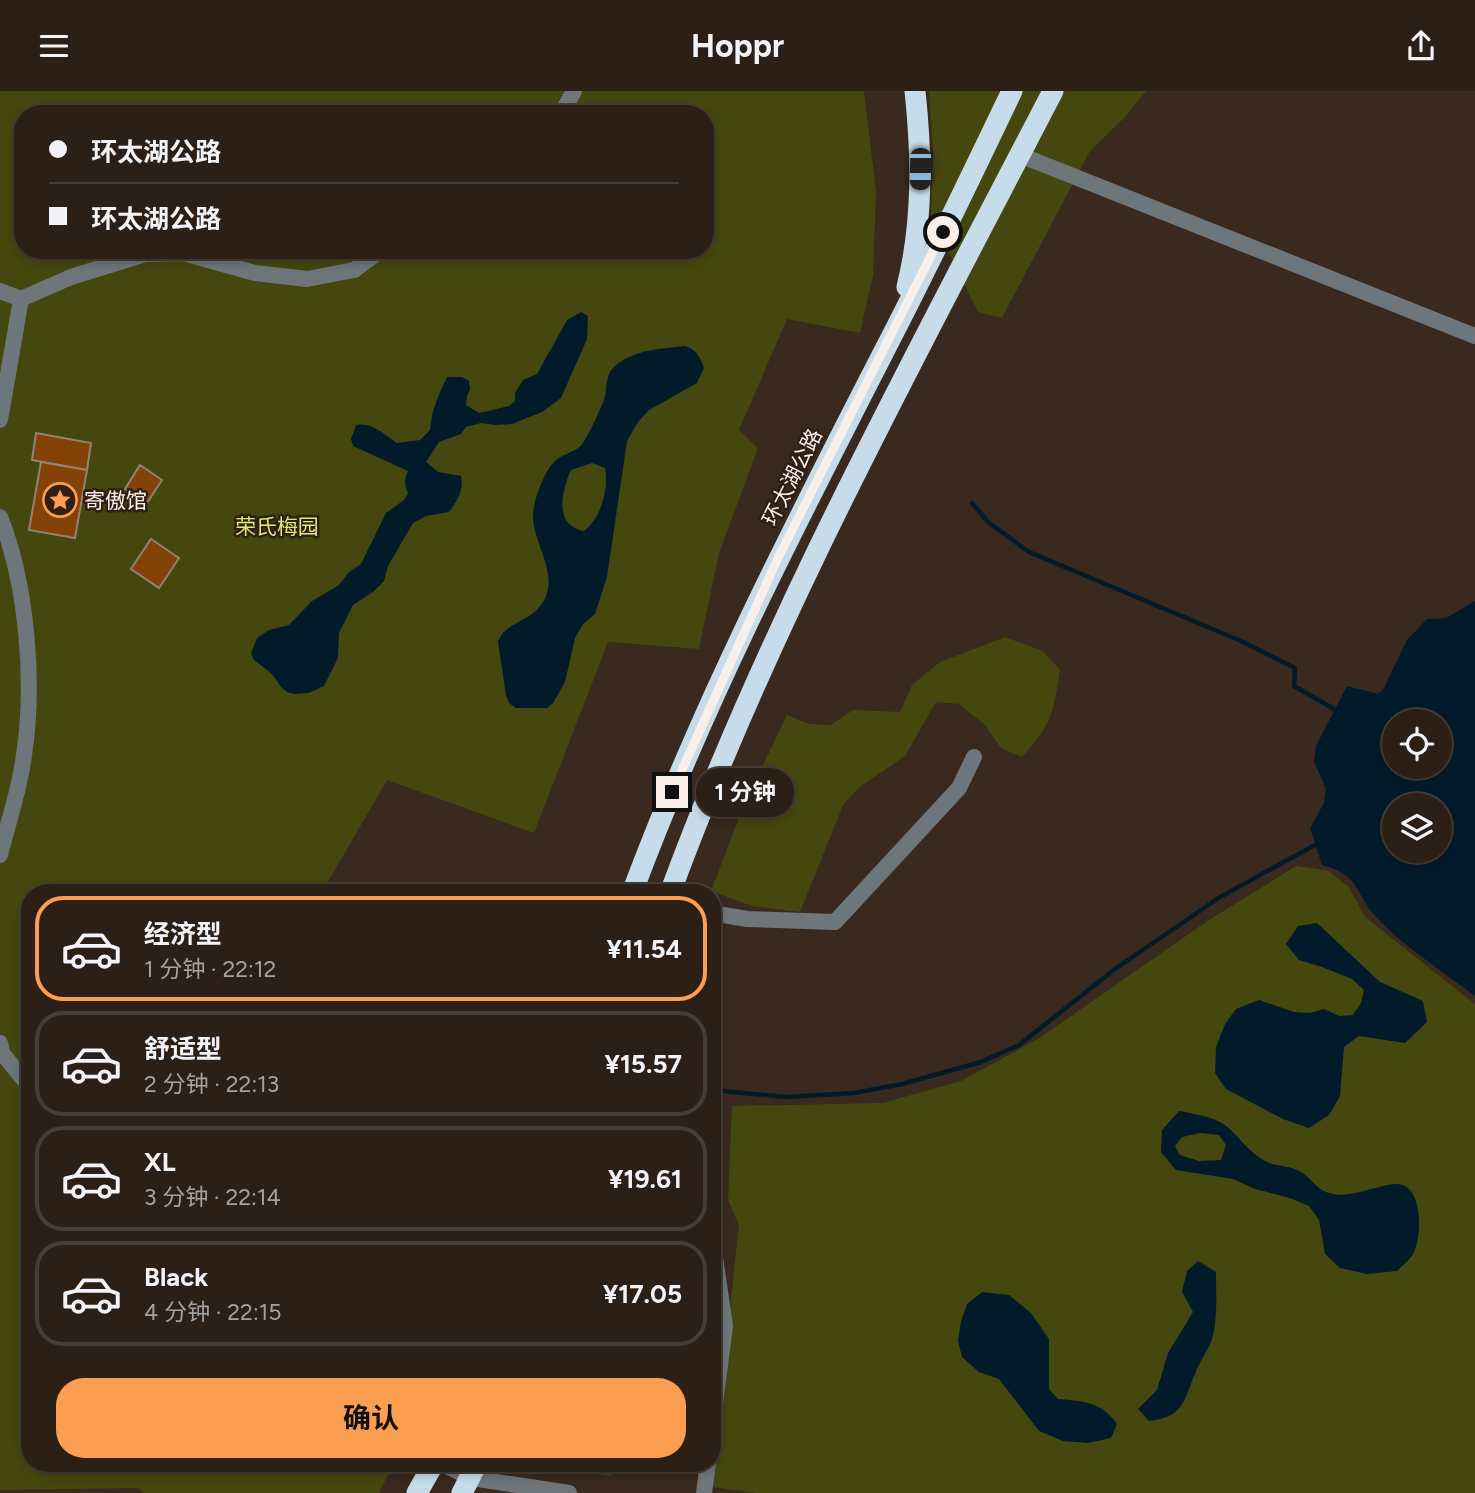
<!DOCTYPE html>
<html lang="zh">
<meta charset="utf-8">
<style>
:root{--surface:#2b1f16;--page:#372c23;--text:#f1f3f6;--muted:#a6a2a1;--line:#473d35;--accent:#fc9e52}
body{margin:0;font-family:Figtree,"Noto Sans SC",sans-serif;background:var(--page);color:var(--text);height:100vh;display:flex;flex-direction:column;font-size:26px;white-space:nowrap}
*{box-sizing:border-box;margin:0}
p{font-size:23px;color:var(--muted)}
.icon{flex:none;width:38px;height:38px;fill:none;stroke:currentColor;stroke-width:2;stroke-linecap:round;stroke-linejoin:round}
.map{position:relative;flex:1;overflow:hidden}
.side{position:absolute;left:21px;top:793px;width:700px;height:588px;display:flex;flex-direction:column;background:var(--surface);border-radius:28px;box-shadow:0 4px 10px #0003,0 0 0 2px var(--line)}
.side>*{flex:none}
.hud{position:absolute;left:14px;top:14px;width:700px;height:154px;border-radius:28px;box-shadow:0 4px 10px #0003,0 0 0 2px var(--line);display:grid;align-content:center;height:154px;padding:0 35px;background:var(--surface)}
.buttons{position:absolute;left:1382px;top:618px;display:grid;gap:14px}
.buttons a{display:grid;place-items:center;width:70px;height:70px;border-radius:50%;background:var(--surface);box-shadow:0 4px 10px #0003,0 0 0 2px var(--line);font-size:35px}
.end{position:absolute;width:32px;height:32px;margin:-16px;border:9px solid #faefe8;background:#111;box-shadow:0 0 0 4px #111}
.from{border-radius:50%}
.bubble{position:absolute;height:49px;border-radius:24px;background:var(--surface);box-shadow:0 4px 10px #0003,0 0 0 2px var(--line);font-size:23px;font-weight:700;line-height:49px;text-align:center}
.car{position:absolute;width:21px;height:42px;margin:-21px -10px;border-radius:9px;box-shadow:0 0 5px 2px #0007;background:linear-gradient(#222 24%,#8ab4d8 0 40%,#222 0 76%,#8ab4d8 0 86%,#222 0)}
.hud b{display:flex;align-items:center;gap:24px;height:66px;font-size:26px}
.hud b+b{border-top:2px solid var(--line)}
.hud i{width:18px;height:18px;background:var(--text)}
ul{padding:12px 0 0;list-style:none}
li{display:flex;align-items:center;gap:21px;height:105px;margin:0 14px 10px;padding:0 21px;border:4px solid var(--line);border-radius:28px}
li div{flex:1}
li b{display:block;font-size:26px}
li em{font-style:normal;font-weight:700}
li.on{border-color:var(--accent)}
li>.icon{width:63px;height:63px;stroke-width:1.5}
.primary-button{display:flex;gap:14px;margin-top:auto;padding:14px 35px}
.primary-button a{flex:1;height:80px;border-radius:28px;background:var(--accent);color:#111;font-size:28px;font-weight:700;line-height:80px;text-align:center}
header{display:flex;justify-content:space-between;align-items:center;height:91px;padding:0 35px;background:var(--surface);font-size:32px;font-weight:700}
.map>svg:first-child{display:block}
.green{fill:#44480e;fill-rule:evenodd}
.water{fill:#021b2b;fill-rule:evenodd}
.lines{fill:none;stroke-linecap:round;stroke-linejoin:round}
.stream{stroke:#021b2b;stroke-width:4.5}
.building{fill:#854206;stroke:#948074;stroke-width:2}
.minor{stroke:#6d767b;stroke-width:16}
.highway{stroke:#c6dcea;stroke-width:21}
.route{stroke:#faefe8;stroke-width:9}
.labels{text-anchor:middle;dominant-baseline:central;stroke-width:5;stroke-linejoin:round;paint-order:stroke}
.street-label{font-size:21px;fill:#faefe8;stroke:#2f1f15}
.poi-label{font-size:21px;fill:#faefe8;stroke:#2f1f15;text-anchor:start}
.park-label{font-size:21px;fill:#dfe974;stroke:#2f1f15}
</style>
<header><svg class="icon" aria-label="menu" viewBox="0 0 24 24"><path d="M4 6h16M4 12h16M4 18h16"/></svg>Hoppr<svg class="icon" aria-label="share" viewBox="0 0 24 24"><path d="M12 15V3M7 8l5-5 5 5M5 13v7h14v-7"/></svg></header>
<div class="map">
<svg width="1475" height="1402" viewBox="0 0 1475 1402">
<rect width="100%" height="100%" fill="#39291e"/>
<!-- green -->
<g class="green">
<path d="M0,0H864L876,101L873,184L860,242L787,228L739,339L758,357L719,462L699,558L608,551L534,742L387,689L322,801L30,802V1372H394L379,1402H144L139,1397L0,1399ZM23,23H705V159H23Z"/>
<path d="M929,0H1146L1124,27L1090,60L1002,227L978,221L931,125L933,61Z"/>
<path d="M1005,546L1043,560L1060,579C1053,623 1052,633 1022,666L1001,657L984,633L959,613L936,611L905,665L861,695L843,714L800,821L752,815L711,800L744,714L787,624L809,633L831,634L853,619L900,621L912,594L940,571Z"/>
<path d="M1296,775L1327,779L1349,796L1365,826L1475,913V1402H756L711,1396L739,1134L728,1109L732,1015L883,1012L961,990L1038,948L1209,829Z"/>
<path d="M523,1372H613L611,1385Z"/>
</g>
<!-- water -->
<g class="water">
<path d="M581,221L588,225L587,248L561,307L542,321L512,333L496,334L481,332L466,336L461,343L439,351L426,371L438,381L461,385C464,399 458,409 449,421L426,425L413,432L388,475L384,490L373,501L353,514L339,542L338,567L324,595L309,602L294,603L287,601L281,596L272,583L254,569L251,562L257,547L269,539L289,534L312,510L339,494L349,481L361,473L386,422L404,409L408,402C404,393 404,389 408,380L353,355L351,348L356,334C372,331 385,344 397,352L420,349L430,339C431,320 439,303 447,286H462L469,290L470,298L467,305L466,314L479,322L509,315L515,310V302L523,289L537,283L567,229Z"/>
<path d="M685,255C697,259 700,266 704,277L697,292L649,319L638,331L627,350L607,486L595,523L583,533L575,547L565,591L553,612L547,617H516L509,612L506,605L498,551C505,529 535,532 546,505C556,480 534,452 533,427C532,412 545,378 556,369C564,362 577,361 583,352C591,339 598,323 604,309C608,297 604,284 615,275C635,258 661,258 685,255ZM592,372L605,377C609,398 601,427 584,440C554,435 561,401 571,379Z"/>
<path d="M1475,510V905C1445,882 1403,855 1378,828C1354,804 1362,784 1322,774L1310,737L1324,712L1326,697L1314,671L1316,655L1347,595L1378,603L1384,597L1407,549L1427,528L1446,527ZM1395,630H1440V676H1395ZM1440,714V760H1395V714Z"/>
<path d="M1317,832L1380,891L1423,910L1427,931L1405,952L1359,945L1344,956L1340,1005L1329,1024L1309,1037L1283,1028L1226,998L1215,982L1216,956L1225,933L1236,918L1259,909L1294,921L1310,922L1324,918L1339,925L1353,924L1361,912L1364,899L1352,888L1322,876L1299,869L1286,853L1298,835Z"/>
<path d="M1179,1020C1194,1023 1212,1025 1225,1034C1240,1046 1248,1061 1265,1070C1276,1076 1291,1074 1301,1081C1310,1086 1316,1097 1326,1101C1352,1112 1388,1086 1405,1095C1423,1105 1422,1149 1412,1165C1408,1170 1402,1175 1397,1180L1367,1183L1340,1177L1325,1163L1319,1129L1309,1115L1290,1107L1255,1098L1233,1088L1176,1079L1161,1061L1162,1039ZM1201,1042L1219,1044L1226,1054L1221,1069L1199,1070L1180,1064L1175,1055L1182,1046Z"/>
<path d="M1198,1170L1216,1181C1216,1202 1218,1227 1212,1248C1208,1260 1199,1271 1195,1283C1183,1311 1184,1326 1149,1330L1138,1318L1157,1299L1168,1262L1193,1221L1182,1201L1187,1180Z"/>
<path d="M982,1201L1009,1204L1031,1222L1049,1248V1298L1058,1308C1083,1310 1102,1311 1117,1333L1111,1347L1088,1352L1063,1350L1039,1340L999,1288L979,1281L962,1266L958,1250L961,1230L967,1213Z"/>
</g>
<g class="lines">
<!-- stream -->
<g class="stream">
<path d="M972,412L988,431L1029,461L1241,550L1295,577L1294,595L1334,618"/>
<path d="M712,999L786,1006L854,1002L902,993L981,971L1019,954L1115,878L1220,806L1315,754"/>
</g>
</g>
<!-- building -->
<g class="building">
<path d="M36,342L91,352L87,379L32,369Z"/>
<path d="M41,371L87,379L75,447L29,439Z"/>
<path d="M140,374L162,389L147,412L125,398Z"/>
<path d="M151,448L179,467L159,497L131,478Z"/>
</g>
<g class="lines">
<!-- minor -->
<g class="minor">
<path d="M558,23L564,18L574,0"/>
<path d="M1020,64L1475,245"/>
<path d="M0,200L21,208L0,329"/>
<path d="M21,208L71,186L145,163L183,162L255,182L307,188L354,179L381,159"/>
<path d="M0,426C27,493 35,592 24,664C20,698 8,731 0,764"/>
<path d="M712,822L747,828L835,831L959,697L974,666"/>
<path d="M0,952L2,962L30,996"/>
<path d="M712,1146L725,1235L712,1336"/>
<path d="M441,1372L471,1387L569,1402"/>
<path d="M704,1402L708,1372"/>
</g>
<!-- highway -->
<g class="highway">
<path d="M907,196C923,131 922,66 915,0"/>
<path d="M632,802C705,606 801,422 896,237C936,159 974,79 1012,0"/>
<path d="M670,802C773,523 917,263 1053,0"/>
<path d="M417,1402L434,1372"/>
<path d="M462,1402L477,1372"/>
</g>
</g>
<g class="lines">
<!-- route -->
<path class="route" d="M672,701L778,467L943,141"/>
</g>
<!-- icons -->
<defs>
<g id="sight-ring" transform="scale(1.75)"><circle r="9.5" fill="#2f1f15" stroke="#fc9e52" stroke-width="1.5"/><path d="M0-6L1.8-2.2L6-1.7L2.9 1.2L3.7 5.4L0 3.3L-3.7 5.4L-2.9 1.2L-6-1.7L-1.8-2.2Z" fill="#fc9e52"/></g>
</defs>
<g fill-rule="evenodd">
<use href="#sight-ring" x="60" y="409"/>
</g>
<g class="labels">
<!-- street labels -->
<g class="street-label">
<text transform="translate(792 386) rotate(-63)">环太湖公路</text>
</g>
<!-- poi labels -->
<g class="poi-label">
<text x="84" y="409">寄傲馆</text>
</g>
<!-- park labels -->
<g class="park-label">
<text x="277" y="435">荣氏梅园</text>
</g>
</g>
</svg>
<div class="buttons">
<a><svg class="icon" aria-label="locate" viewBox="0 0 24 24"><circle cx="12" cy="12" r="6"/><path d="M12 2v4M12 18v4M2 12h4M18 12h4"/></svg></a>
<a><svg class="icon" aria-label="layers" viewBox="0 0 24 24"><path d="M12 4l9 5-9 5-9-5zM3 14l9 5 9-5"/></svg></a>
</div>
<i class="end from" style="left:943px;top:141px"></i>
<i class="end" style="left:672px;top:701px"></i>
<div class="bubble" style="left:696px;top:677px;width:98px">1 分钟</div>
<i class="car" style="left:920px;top:78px;rotate:181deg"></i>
<div class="hud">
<b><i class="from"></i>环太湖公路</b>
<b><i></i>环太湖公路</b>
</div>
<section class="side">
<ul>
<li class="on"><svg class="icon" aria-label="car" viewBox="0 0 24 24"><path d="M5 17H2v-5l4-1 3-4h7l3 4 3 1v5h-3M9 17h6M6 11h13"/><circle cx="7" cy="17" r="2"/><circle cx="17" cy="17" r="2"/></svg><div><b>经济型</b><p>1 分钟 · 22:12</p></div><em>¥11.54</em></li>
<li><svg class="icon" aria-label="car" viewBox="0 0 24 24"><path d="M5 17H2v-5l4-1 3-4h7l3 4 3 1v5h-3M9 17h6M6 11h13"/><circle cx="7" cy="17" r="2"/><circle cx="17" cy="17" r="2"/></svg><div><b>舒适型</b><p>2 分钟 · 22:13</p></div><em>¥15.57</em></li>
<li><svg class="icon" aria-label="car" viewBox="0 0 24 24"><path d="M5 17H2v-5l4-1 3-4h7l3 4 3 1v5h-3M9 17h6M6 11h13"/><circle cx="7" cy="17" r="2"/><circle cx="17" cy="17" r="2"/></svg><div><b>XL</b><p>3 分钟 · 22:14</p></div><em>¥19.61</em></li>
<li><svg class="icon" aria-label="car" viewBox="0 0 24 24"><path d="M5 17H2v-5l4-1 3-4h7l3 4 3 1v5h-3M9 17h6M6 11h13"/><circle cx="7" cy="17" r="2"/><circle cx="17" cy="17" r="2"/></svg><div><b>Black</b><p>4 分钟 · 22:15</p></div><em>¥17.05</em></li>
</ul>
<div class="primary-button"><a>确认</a></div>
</section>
</div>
